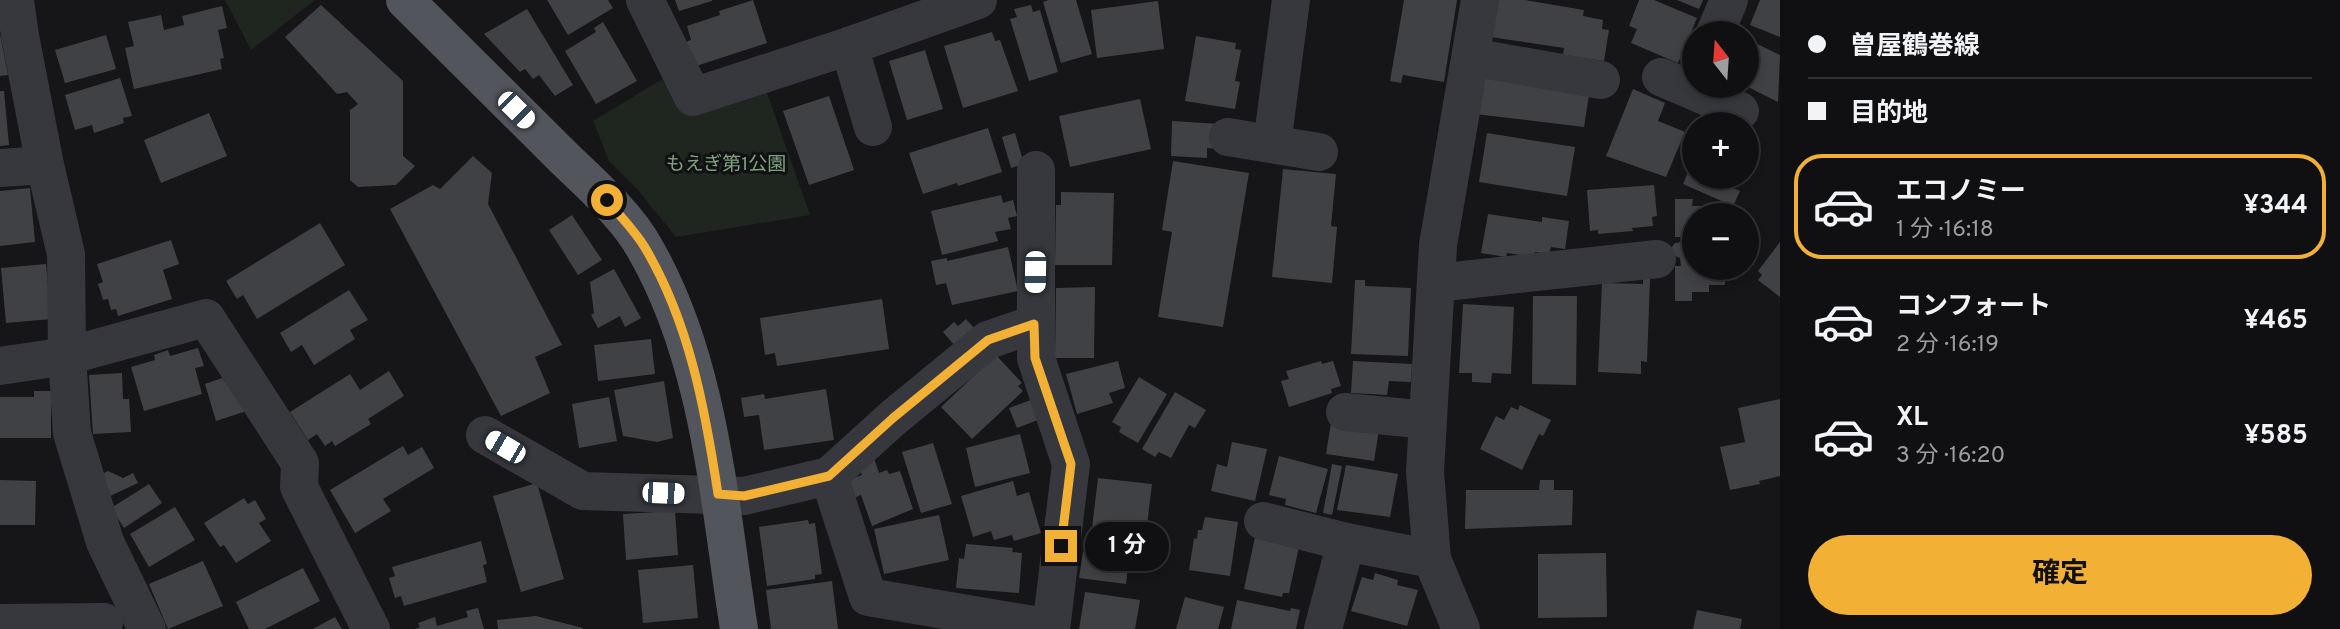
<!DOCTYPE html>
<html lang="ja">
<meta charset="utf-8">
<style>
:root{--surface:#101012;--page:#19191b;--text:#f1f3f6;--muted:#9c9d9f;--line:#303032;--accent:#f2b134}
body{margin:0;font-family:Overpass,"Noto Sans JP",sans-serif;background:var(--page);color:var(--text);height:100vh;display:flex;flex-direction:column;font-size:26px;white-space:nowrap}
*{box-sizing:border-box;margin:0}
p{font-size:23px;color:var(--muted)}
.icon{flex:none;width:38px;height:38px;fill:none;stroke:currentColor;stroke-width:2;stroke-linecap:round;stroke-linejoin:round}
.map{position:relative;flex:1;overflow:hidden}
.details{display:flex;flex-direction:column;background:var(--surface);width:560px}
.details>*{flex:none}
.banner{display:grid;align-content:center;height:154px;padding:0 28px;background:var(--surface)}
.needle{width:46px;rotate:343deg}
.buttons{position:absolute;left:1682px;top:21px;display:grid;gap:14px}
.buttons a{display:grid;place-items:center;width:77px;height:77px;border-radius:50%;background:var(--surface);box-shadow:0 4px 10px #0003,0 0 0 2px var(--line);font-size:35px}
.end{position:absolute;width:32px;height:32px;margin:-16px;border:9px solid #f2b134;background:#111;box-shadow:0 0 0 4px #111}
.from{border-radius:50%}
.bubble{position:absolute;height:49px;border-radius:24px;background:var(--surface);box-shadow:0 4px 10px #0003,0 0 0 2px var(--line);font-size:23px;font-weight:700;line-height:49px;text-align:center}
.car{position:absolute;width:21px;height:42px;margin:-21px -10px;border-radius:9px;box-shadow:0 0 5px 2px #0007;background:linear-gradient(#fff 24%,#345 0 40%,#fff 0 76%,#345 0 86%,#fff 0)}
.banner b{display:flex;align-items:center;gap:24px;height:66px;font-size:26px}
.banner b+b{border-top:2px solid var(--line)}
.banner i{width:18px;height:18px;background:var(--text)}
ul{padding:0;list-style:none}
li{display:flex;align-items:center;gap:21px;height:105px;margin:0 14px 10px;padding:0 14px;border:4px solid transparent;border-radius:28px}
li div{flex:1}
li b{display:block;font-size:26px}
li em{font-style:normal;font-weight:700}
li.current{border-color:var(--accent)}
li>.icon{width:63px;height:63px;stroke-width:1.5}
.primary-button{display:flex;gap:14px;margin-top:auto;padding:14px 28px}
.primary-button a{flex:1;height:80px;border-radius:42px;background:var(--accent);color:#111;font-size:28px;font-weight:700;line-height:80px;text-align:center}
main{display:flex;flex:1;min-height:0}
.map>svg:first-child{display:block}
.green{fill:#1e261f}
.building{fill:#404145}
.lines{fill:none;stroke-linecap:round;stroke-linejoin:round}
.minor{stroke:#37383d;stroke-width:38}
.major{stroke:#53555c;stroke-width:38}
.route{stroke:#f2b134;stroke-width:9}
.labels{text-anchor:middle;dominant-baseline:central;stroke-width:6;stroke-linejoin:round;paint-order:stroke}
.park-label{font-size:19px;fill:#7fa381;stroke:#111113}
</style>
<main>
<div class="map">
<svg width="1780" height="629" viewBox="0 0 1780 629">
<rect width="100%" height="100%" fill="#161618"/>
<!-- green -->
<g class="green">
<path d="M225,0H315L251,50Z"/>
<path d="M669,75L766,90L810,215L676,237L637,189L609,161L593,121Z"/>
</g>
<!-- building -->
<g class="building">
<path d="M547,0H608L613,8L568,35Z"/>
<path d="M675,0H712V1L679,11Z"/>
<path d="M753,0L767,43L693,67L685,42L691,40L687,26L720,15L719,11Z"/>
<path d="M1049,0H1076L1092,54L1061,63L1043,2Z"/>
<path d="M1404,0H1457L1444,82L1403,75L1401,83L1390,81Z"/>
<path d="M1492,0H1525L1584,10L1583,16L1603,20L1602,29L1609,30L1604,61L1563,55L1564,48L1490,37Z"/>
<path d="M1639,0H1654L1697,18L1678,63L1631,43L1637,29L1629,26Z"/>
<path d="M1677,0H1703L1699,9Z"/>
<path d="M1760,0H1780V37L1750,25Z"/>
<path d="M1158,1L1164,49L1097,58L1091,10Z"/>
<path d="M321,5L403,81V156L415,166L396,185L358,187L350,180V110L358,104L347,92L337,94L285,37Z"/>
<path d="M1031,5L1033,12L1040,10L1058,72L1029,81L1010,19L1017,17L1014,9Z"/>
<path d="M222,6L227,28L218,30L224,58L220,59L222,69L134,89L125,48L134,46L128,22L161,15L164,30L184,25L182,16Z"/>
<path d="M527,9L573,85L555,96L539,75L533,79L525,69L520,72L484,34Z"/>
<path d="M603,22L637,81L596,104L565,51L596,32L594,28Z"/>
<path d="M992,32L995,41L1000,40L1018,91L963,108L944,46Z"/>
<path d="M0,34L8,75L0,76Z"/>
<path d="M106,35L116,69L65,83L55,50Z"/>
<path d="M1196,36L1236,43L1235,49L1241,50L1235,81L1240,82L1235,109L1185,101Z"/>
<path d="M1747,39L1780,55L1778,102L1746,86Z"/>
<path d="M925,50L943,109L907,120L889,61Z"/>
<path d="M1480,73L1589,95L1584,127L1475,114Z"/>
<path d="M120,78L132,116L123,118L124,123L94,133L92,125L75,130L65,95Z"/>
<path d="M1633,89L1665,103L1658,121L1685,132L1666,177L1606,156Z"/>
<path d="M0,91H4L9,145L0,146Z"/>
<path d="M829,96L854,170L809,185L783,111Z"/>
<path d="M1140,99L1151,149L1070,167L1059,116Z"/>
<path d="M209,113L227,156L161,183L144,140Z"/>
<path d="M1172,121L1220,124L1219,149L1207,148V158L1171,156Z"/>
<path d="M988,128L1002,172L958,186L957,183L923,194L909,153Z"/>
<path d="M1015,133L1024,164L1011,168L1002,137Z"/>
<path d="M1487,133L1575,147L1567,196L1479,182Z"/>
<path d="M473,156L492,173L488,204L562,345L535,357L550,393L501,416L390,209L433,185L440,189Z"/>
<path d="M1694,159V177H1733L1729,186L1740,191L1733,206L1683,184Z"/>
<path d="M1173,161L1249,173L1223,327L1158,317L1172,232L1162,230Z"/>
<path d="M1283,169L1336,174L1331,226L1337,227L1332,283L1272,277Z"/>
<path d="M1654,185L1657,216L1652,217L1653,226L1632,228L1633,231L1598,234V230L1590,231L1587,190Z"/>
<path d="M30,188L35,242L0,246V191Z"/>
<path d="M1061,192L1114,193L1112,265H1055L1056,205H1061Z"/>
<path d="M1001,195L1003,203L1013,200L1017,216L1008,218L1011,229L995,232L998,241L942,255L931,211Z"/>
<path d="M1675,199H1693L1692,206H1710V215H1694V268H1734V280H1725V285H1709V292H1692V301H1675V266H1681L1680,258L1672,255L1671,248L1675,243L1681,242V237H1675Z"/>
<path d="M1488,214L1542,222V217L1569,221L1565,249L1551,247L1549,254L1535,252L1534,257L1507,253L1506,257L1481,253Z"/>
<path d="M572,215L602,260L578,275L549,230Z"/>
<path d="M320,223L345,265L257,319L243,295L237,299L226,281Z"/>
<path d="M1746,233L1756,244L1746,252Z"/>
<path d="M171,240L179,264L163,270L172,299L118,316L116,309L111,310L108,299L103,300L98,284L103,282L97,264Z"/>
<path d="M1780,242V297L1758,280L1762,275L1758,271Z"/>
<path d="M1008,247L1018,291L952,305L946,283L936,285L931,261L947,258V261Z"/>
<path d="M46,264L51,319L6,323L1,268Z"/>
<path d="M614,269L641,318L625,327L620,316L598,328L591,315L594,313L590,282Z"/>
<path d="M1643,279H1650L1647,362L1641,361V374L1598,372L1602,283L1643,284Z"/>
<path d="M1355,280H1365V286L1411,288L1408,356L1351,354Z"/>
<path d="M1095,287L1094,358H1055L1056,288Z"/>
<path d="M349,290L368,320L350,330L355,339L314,365L302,345L291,352L280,333Z"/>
<path d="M1533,296H1577L1576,385L1532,384Z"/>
<path d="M882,299L889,349L777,366L775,353L765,355L760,318Z"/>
<path d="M1463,304L1514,307L1511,374L1492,373L1491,383L1472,382V373H1459Z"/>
<path d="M966,319L974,328L955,346L943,332L954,322L958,326Z"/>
<path d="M651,339L655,374L598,381L594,345Z"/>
<path d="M198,348L204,366L195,368L202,394L144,411L131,367L155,360L154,355L168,350L170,356Z"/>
<path d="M996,355L1022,383L1018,386L1023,391L972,439L941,407Z"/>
<path d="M1118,361L1125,388L1109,393L1113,403L1077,414L1066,374Z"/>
<path d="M1321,361L1322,364L1333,361L1341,386L1331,389L1332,393L1289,407L1281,381L1289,379L1286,371Z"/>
<path d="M1353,361L1412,364L1411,382L1389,381L1387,395L1351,393Z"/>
<path d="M389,371L404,396L368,419L371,424L335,446L332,441L325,446L317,434L308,440L290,412L350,374L360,390Z"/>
<path d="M122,373L123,399H129L131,432L93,434L89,375Z"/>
<path d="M1139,377L1167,394L1138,443L1119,432L1121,427L1112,422Z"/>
<path d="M222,378L247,411L216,421L205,384Z"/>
<path d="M664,381L673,438L657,442L623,436L614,390Z"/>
<path d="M826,389L834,440L764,450L759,415L744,417L741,398L764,394L765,399Z"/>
<path d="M34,391H51V438H0V397H34Z"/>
<path d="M1175,392L1206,410L1195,428L1189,425L1171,458L1159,452L1155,457L1142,449Z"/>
<path d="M609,397L617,441L579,448L572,404Z"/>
<path d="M1036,398L1043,418L1017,428L1009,408Z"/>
<path d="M1780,399V476L1759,481L1760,484L1730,490L1720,447L1745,442L1738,408Z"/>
<path d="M1520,405L1551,420L1543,436L1539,434L1522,470L1480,449L1496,416L1504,420L1511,407L1518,410Z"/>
<path d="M1331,423L1379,430L1374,461L1326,454Z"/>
<path d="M1020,434L1030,473L975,487L966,448Z"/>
<path d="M1232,442L1267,449L1255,501L1211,491L1217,464L1227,467Z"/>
<path d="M933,443L952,504L921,513L902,452Z"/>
<path d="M403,446L408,455L422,447L434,468L383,499L391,511L355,533L330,490Z"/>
<path d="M1279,456L1328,469L1316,513L1285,505L1286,499L1269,495Z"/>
<path d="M874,458L879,473L887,470L889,474L900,471L913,509L872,526L861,495L854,498L848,480L862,475L860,471Z"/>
<path d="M1332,464L1342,466L1332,515L1323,513Z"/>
<path d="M1346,465L1398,474L1390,517L1337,510Z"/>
<path d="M108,471L123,478L133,473L138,483L110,496L100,475Z"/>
<path d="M1098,478L1152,484L1142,567L1128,565L1126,584L1079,578L1083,552L1089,553Z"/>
<path d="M0,480L36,481L35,525H0Z"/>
<path d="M1540,480H1554V490H1573L1572,525L1465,529L1466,490H1539Z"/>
<path d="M1013,481L1017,496L1029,492L1041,533L1014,541L1012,535L994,540L991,531L973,537L961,496Z"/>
<path d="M537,483L564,579L521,592L493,496Z"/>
<path d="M149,484L162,503L124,528L111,508Z"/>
<path d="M244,498L248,504L255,500L266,519L259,523L271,541L236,563L224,545L220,547L204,523Z"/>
<path d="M175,507L195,540L149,567L130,534Z"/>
<path d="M675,511L678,555L626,560L623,514Z"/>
<path d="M939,515L949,560L884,574L874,529Z"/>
<path d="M1205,517L1238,522L1230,576L1189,570L1194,538L1197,539L1198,530H1202Z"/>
<path d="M808,520L809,524L815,523L822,574L815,575V579L767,586L759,527Z"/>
<path d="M1255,537L1299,547L1289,593H1283L1282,597L1244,589Z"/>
<path d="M481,541L487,564L483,565L487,582L404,606L401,596L395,598L389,578L395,576L392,567Z"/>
<path d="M966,544L1013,548L1012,552L1022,553L1019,593L956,588L959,558L964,559Z"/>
<path d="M1606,553L1607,617L1538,618V554Z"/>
<path d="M203,561L223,606L168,629L149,584Z"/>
<path d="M693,565L698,618L643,623L638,570Z"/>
<path d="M303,568L320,601L265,629H249L236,602Z"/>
<path d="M1375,573L1398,580L1397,585L1418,590L1407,626L1351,611L1362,577L1373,580Z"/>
<path d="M832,581L838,629H771L766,590Z"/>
<path d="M1085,592L1140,600L1135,629H1079Z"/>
<path d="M1185,597L1224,607L1218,629H1176Z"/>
<path d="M1237,600L1290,611L1291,608L1300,610L1296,629H1231Z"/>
<path d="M478,608L484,629H415L420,627L418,623L435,617L437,626L468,617L466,611Z"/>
<path d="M1697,610L1742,619L1740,629H1693Z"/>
<path d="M536,616L583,628V629H498L497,620Z"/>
<path d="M335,617L342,629H313Z"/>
</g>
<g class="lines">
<!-- minor -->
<g class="minor">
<path d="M15,0L20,36L45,165L66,254L67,356L72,433L105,542L147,629"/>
<path d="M645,0L693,97L849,46L978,0"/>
<path d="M1715,33L1729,0"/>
<path d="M849,46L873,127"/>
<path d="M1471,57L1601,80"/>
<path d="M1661,77L1740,111"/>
<path d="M1228,137L1319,152"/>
<path d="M1272,144L1291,0"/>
<path d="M0,168L45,165"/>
<path d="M1036,170V358L1071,464L1051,629"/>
<path d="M1436,283L1657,259"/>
<path d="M0,366L67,356L206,318L300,463L299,487L371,629"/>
<path d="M1345,412L1428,420"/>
<path d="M485,435L583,491L744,496L829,476L893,418L988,340L1034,324"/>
<path d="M829,476L868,597L1051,628"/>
<path d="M1263,521L1346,542"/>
<path d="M0,623L104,622"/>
<path d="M1323,629L1346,542L1432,559"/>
<path d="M1461,629L1432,559L1425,472L1438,245L1480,0"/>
</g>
<!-- major -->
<path class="major" d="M405,0C456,51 508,102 559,153C586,180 625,213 644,247C710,360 719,502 739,629"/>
</g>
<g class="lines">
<!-- route -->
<path class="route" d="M607,200C619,215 634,230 644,246C689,321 705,408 718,494L744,496L829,476L893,418L988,340L1034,324L1035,358L1071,464L1061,546"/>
</g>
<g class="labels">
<!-- park labels -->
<g class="park-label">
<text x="726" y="165">もえぎ第1公園</text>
</g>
</g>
</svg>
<div class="buttons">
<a><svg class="needle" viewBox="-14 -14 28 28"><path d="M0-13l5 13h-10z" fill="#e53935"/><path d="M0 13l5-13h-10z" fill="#9c9d9f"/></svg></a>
<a>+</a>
<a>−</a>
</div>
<i class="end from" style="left:607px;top:200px"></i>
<i class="end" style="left:1061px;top:546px"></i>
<div class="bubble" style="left:1085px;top:522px;width:84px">1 分</div>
<i class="car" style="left:516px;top:110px;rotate:135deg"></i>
<i class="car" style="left:1035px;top:272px;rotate:181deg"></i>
<i class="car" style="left:505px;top:447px;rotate:300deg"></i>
<i class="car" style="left:663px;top:493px;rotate:92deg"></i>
</div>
<section class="details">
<div class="banner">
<b><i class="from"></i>曽屋鶴巻線</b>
<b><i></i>目的地</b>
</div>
<ul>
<li class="current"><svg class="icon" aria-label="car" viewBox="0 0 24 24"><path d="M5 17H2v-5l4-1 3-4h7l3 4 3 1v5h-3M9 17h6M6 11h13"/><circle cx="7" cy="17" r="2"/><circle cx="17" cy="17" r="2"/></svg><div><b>エコノミー</b><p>1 分 · 16:18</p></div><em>¥344</em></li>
<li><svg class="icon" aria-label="car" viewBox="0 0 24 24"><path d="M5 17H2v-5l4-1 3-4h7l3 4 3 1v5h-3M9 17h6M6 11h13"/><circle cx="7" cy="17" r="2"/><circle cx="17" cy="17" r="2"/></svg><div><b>コンフォート</b><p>2 分 · 16:19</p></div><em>¥465</em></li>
<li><svg class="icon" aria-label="car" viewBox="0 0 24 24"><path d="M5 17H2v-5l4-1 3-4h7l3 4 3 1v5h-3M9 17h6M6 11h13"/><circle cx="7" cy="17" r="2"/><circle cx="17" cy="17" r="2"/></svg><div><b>XL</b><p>3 分 · 16:20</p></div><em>¥585</em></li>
</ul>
<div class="primary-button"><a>確定</a></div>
</section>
</main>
